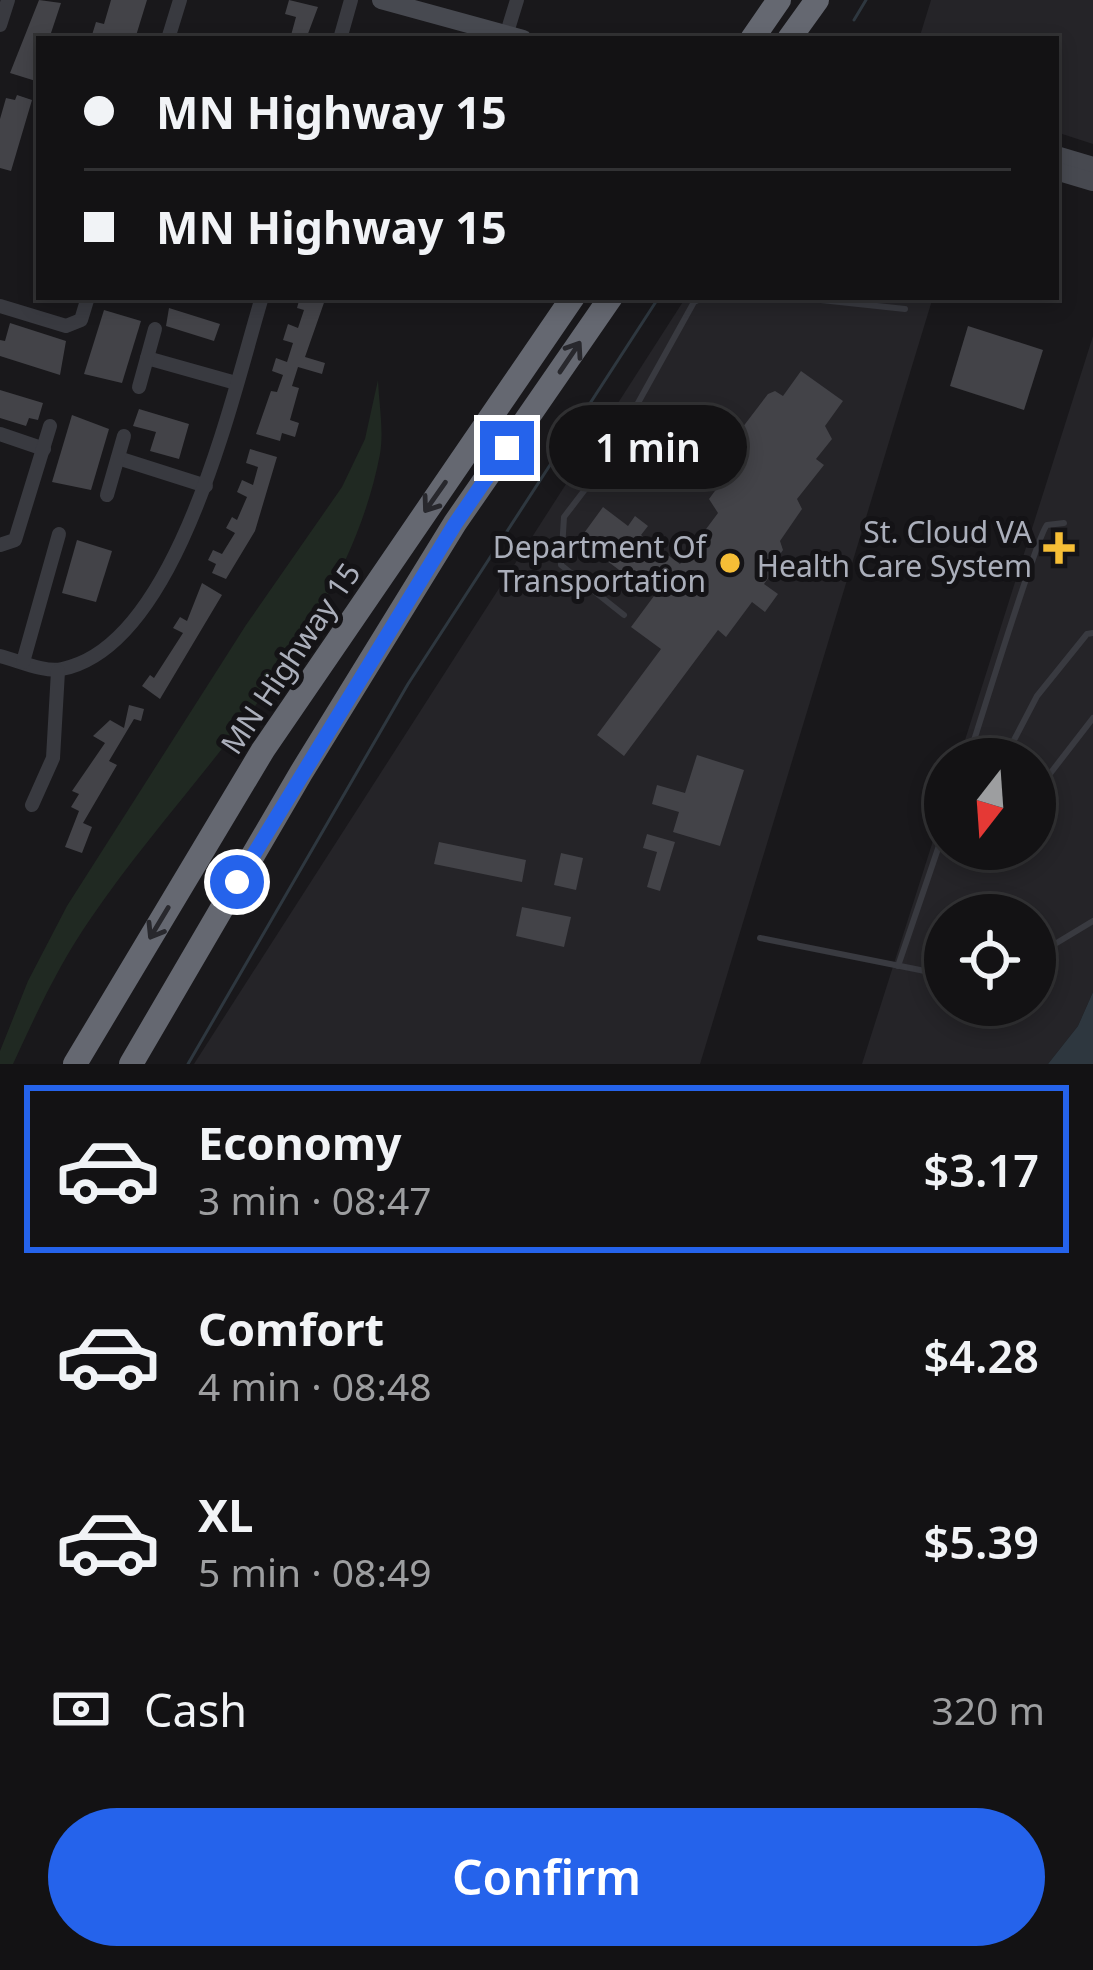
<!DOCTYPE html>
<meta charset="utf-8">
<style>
:root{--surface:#131214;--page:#202022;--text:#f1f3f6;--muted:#9d9ea0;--line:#323234;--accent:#2563eb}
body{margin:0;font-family:"Noto Sans",sans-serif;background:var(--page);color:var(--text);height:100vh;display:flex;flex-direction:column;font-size:45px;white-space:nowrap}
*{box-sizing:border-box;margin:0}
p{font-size:39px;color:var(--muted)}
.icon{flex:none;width:66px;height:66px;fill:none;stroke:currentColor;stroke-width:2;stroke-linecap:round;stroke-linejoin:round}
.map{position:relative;height:1064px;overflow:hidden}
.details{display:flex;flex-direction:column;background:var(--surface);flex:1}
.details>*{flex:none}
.banner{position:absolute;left:36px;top:36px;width:1023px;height:264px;border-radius:0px;box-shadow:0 6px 18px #0003,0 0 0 3px var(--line);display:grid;align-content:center;height:264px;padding:0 48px;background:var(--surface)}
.needle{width:78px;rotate:197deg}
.buttons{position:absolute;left:924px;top:738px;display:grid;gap:24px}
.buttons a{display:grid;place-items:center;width:132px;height:132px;border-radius:50%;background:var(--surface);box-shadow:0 6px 18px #0003,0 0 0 3px var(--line);font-size:60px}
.end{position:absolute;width:54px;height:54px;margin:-27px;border:15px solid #2563eb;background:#fff;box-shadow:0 0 0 6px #fff}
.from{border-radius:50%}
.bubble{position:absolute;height:84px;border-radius:42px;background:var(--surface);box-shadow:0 6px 18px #0003,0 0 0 3px var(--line);font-size:39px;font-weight:600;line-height:84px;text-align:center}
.banner b{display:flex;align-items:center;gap:42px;height:114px;font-size:45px}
.banner b+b{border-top:3px solid var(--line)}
.banner i{width:30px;height:30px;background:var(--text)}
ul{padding:21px 0 0;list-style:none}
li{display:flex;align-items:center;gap:36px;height:168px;margin:0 24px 18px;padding:0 24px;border:6px solid transparent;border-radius:0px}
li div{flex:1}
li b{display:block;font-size:45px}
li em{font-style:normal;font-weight:600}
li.on{border-color:var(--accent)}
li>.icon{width:108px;height:108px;stroke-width:1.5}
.pay{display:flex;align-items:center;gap:30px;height:132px;padding:0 48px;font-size:45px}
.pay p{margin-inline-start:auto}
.cta{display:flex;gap:24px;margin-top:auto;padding:24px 48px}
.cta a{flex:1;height:138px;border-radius:72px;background:var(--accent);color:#fff;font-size:48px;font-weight:600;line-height:138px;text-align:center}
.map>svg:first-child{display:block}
.built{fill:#252428;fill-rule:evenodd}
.green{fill:#202922}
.water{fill:#2e373f}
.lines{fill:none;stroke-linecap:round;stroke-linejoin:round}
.stream{stroke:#2e373f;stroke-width:3}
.building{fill:#434348}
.lane{stroke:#393a40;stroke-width:6}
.street{stroke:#393a40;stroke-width:14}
.secondary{stroke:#474950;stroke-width:18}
.highway{stroke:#656871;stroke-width:24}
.oneway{stroke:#28282d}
.route{stroke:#2563eb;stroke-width:15}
.poi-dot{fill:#f6be36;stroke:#141316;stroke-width:4.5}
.labels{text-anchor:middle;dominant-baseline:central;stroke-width:10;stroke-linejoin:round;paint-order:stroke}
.poi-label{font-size:30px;fill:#abafbb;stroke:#141316;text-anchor:end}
.street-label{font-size:30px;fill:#abafbb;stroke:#141316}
</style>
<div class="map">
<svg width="1093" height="1064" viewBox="0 0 1093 1064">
<rect width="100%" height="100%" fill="#19181b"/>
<!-- built -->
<g class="built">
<path d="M931,0H1093V144L1056,132V39H919Z"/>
<path d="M686,297H933L700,1064H194Z"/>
<path d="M1093,336V992L1078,1026L1048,1064H862L945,803V849H1035V759H959ZM945,915H1035V1005H945Z"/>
</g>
<!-- green -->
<path class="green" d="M378,380C379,404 384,431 380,454C345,637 192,770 91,918C59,964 36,1014 13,1064H0V1051L28,981L67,906L246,625L342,487L365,439Z"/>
<!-- water -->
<path class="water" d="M1093,992V1064H1048L1078,1026Z"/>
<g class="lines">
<!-- stream -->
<g class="stream">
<path d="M854,20L866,0"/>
<path d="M188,1064L408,684L659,297"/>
</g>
</g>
<!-- building -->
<g class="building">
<path d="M39,0L61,3L49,39H39V82L10,73Z"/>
<path d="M111,0H147L135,39L92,35L96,22L104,24Z"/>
<path d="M289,0L318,7L306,39H290L296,17L285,14Z"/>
<path d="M17,95L32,100L11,171L0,168V119L6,98L15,100Z"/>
<path d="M300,297H326L305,357L325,363L322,374L298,367L292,386L299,388L290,420L299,423L295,437L282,433L280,441L256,434L271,391L277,392L283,375L272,371L276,358L287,362L293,343L283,340L288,324L298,328L304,310L297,308Z"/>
<path d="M169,308L220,324L214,341L166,326Z"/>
<path d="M104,310L141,321L122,383L84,374Z"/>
<path d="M10,323L66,341L60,375L0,356V340L5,341Z"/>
<path d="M968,326L1043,350L1024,410L950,386Z"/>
<path d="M801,371L843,401L825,426L832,439L816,459L824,465L797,499L802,509L780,541L783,550L776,560L779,563L764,584L778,594L765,612L752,602L726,637L718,630L624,756L597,735L661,649L631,627L654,596L579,540L603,507L628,526L635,516L648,526L641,535L680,564L718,513L709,499L723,480L719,471L743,441L739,432L768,394L775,391L783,396Z"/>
<path d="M0,390L43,403L38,420L29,418L26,426L0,418Z"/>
<path d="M139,409L189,424L179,459L150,451L156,432L133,426Z"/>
<path d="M72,415L109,429L91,490L52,482Z"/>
<path d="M250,449L277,457L255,531L226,579L212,573L216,564L208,560L213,550L222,554L235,533L226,528L232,517L237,520L247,497L237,492L242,480L253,485L258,467L246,463Z"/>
<path d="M77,540L112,551L96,602L62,593Z"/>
<path d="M202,583L222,595L160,699L142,686L150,675L154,678L183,633L173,628L180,617L187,621Z"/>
<path d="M129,705L144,709L141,721L134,719L109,761L117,765L83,823L92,827L82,853L65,847L79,811L71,807L79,794L72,791L105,743L93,736L110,720L124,728Z"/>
<path d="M697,755L744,770L720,846L673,832L679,812L652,804L657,785L685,793Z"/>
<path d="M647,834L675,842L660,891L647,887L657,852L643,848Z"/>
<path d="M439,842L526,860L522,882L434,864Z"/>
<path d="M561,853L583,858L576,890L554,885Z"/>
<path d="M522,907L571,917L564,947L516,936Z"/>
</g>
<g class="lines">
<!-- lane -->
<g class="lane">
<path d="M793,297L905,309"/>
<path d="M624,615L561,565L564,517L603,466L694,302L704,297"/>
<path d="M968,759C978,729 1038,533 1047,525L1064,523"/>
<path d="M1024,759L1013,742L1037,696L1087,634L1093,633"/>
<path d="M1035,766L1049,775L1093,718"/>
<path d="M760,938L945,975"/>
<path d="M1035,956L1093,921"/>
<path d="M898,966L945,828"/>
</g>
<!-- street -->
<g class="street">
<path d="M0,25L8,0"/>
<path d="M168,39L180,0"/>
<path d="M340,39L351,0"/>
<path d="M505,39L517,0"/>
<path d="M0,306L66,326L81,320L88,297"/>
<path d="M147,358L236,383"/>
<path d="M139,387L155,329"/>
<path d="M0,434L44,449"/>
<path d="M118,458L206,486"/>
<path d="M107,495L124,436"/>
<path d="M0,545L15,540L50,426"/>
<path d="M0,656C17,660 45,673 62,669C178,646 232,396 262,297"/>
<path d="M23,662L59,534"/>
<path d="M32,805L53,758L58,671"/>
</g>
<!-- secondary -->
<g class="secondary">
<path d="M381,0L523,39"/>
<path d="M1056,155L1093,166"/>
<path d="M1056,171L1093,182"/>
</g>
<!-- highway -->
<g class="highway">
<path d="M752,39L779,0"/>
<path d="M789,39L817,0"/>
<path d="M75,1064L263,750L573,297"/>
<path d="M131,1064L301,773L455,523L611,297"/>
</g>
</g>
<!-- one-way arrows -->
<defs><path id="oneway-shaft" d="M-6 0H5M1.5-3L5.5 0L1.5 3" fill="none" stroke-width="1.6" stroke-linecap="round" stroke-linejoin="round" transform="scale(3)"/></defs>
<g class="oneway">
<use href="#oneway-shaft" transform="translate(570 357) rotate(-56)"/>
<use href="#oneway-shaft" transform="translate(435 497) rotate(125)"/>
<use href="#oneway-shaft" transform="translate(159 923) rotate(121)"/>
</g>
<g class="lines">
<!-- route -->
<path class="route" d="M237,882L455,524L507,448"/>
</g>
<!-- markers -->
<g class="poi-dot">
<path d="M1053 530h12v12h12v12h-12v12h-12v-12h-12v-12h12z"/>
<circle cx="730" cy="563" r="12"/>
</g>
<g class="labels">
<!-- poi labels -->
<g class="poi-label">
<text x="1032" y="531">St. Cloud VA<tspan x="1032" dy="34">Health Care System</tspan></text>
<text x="706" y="546">Department Of<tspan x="706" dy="34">Transportation</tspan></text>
</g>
<!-- street labels -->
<g class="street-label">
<text transform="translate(290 658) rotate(-56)">MN Highway 15</text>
</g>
</g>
</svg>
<div class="buttons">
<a><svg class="needle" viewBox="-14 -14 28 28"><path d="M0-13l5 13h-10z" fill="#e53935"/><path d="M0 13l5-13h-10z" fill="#9d9ea0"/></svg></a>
<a><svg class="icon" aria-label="locate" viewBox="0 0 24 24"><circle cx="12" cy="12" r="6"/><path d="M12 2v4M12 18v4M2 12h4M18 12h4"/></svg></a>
</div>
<i class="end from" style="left:237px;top:882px"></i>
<i class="end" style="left:507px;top:448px"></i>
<div class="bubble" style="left:549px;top:405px;width:198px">1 min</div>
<div class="banner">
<b><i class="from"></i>MN Highway 15</b>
<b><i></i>MN Highway 15</b>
</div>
</div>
<section class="details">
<ul>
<li class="on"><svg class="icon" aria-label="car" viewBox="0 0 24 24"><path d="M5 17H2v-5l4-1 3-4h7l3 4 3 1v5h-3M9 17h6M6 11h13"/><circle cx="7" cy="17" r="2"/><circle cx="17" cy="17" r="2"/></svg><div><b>Economy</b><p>3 min · 08:47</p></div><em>$3.17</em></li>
<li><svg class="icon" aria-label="car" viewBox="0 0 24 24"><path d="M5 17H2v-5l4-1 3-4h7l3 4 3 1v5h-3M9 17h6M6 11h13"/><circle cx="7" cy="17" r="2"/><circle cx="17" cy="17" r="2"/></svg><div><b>Comfort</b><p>4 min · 08:48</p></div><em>$4.28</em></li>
<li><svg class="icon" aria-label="car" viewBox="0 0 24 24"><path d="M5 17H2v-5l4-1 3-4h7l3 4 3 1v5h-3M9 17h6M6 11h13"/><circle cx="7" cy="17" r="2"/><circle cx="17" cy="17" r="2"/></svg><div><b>XL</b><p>5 min · 08:49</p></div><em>$5.39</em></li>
</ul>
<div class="pay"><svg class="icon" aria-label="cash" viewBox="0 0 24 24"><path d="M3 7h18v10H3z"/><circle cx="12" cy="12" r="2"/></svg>Cash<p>320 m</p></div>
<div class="cta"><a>Confirm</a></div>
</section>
